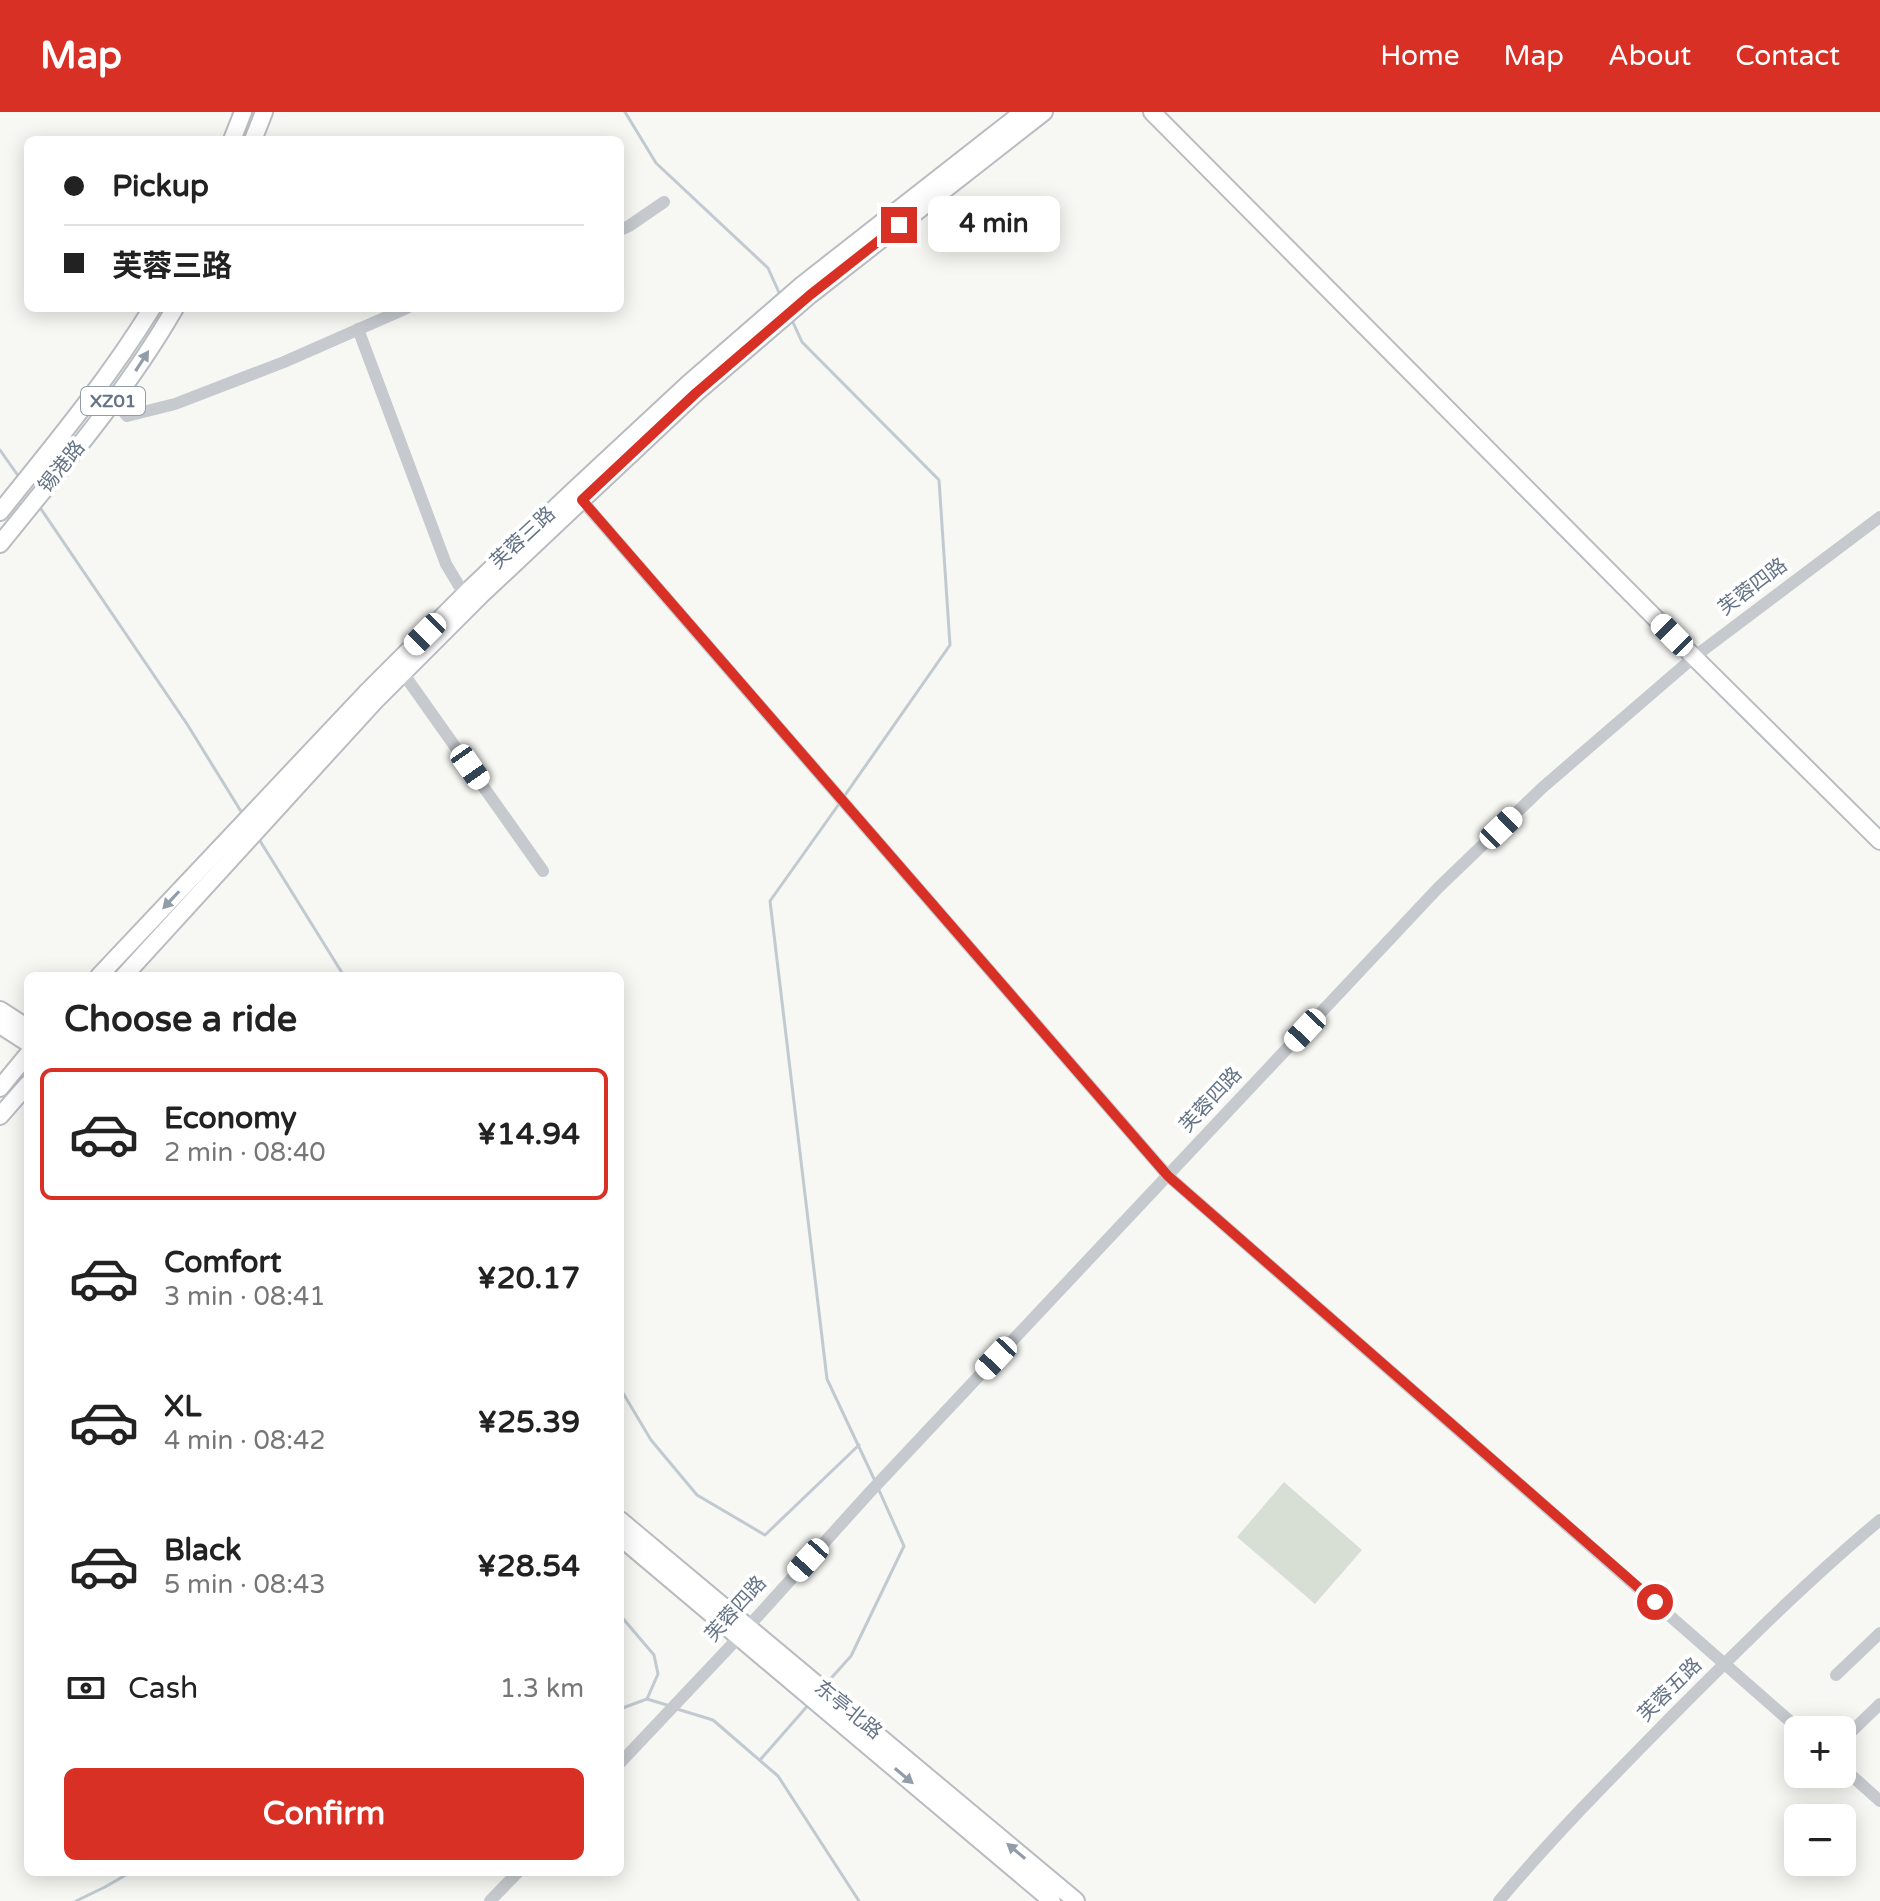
<!DOCTYPE html>
<meta charset="utf-8">
<style>
:root{--surface:#fff;--page:#f2f2f2;--text:#222;--muted:#767676;--line:#e0e0e0;--accent:#d93025}
body{margin:0;font-family:"Varela Round","Noto Sans SC",sans-serif;background:var(--page);color:var(--text);height:100vh;display:flex;flex-direction:column;font-size:30px;white-space:nowrap}
*{box-sizing:border-box;margin:0}
p{font-size:26px;color:var(--muted)}
.icon{flex:none;width:44px;height:44px;fill:none;stroke:currentColor;stroke-width:2;stroke-linecap:round;stroke-linejoin:round}
.map{position:relative;flex:1;overflow:hidden}
.details{position:absolute;left:24px;top:860px;width:600px;height:904px;display:flex;flex-direction:column;background:var(--surface);border-radius:12px;box-shadow:0 4px 20px #0003}
.details>*{flex:none}
.guide{position:absolute;left:24px;top:24px;width:600px;height:176px;border-radius:12px;box-shadow:0 4px 20px #0003;display:grid;align-content:center;height:176px;padding:0 40px;background:var(--surface)}
.fabs{position:absolute;left:1784px;top:1604px;display:grid;gap:16px}
.fabs a{display:grid;place-items:center;width:72px;height:72px;border-radius:12px;background:var(--surface);box-shadow:0 4px 20px #0003;font-size:40px}
.end{position:absolute;width:36px;height:36px;margin:-18px;border:10px solid #d93025;background:#fff;box-shadow:0 0 0 4px #fff}
.from{border-radius:50%}
.bubble{position:absolute;height:56px;border-radius:12px;background:var(--surface);box-shadow:0 4px 20px #0003;font-size:26px;font-weight:800;line-height:56px;text-align:center}
.car{position:absolute;width:24px;height:48px;margin:-24px -12px;border-radius:10px;box-shadow:0 0 6px 2px #0007;background:linear-gradient(#fff 24%,#345 0 40%,#fff 0 76%,#345 0 86%,#fff 0)}
.guide b{display:flex;align-items:center;gap:28px;height:76px;font-size:30px}
.guide b+b{border-top:2px solid var(--line)}
.guide i{width:20px;height:20px;background:var(--text)}
ul{padding:0;list-style:none}
li{display:flex;align-items:center;gap:24px;height:132px;margin:0 16px 12px;padding:0 24px;border:4px solid transparent;border-radius:12px}
li div{flex:1}
li b{display:block;font-size:30px}
li em{font-style:normal;font-weight:800}
li.active{border-color:var(--accent)}
li>.icon{width:72px;height:72px;stroke-width:1.5}
h2{padding:0 40px;font-size:36px;line-height:96px}
.pay{display:flex;align-items:center;gap:20px;height:88px;padding:0 40px;font-size:30px}
.pay p{margin-inline-start:auto}
.cta{display:flex;gap:16px;margin-top:auto;padding:16px 40px}
.cta a{flex:1;height:92px;border-radius:12px;background:var(--accent);color:#fff;font-size:32px;font-weight:800;line-height:92px;text-align:center}
header{display:flex;align-items:center;gap:48px;box-sizing:border-box;height:112px;padding:0 40px;background:var(--accent);color:#fff}
header strong{font-size:38px}
nav{display:flex;gap:44px;margin-inline-start:auto;font-size:28px}
.map>svg:first-child{display:block}
.green{fill:#d7dfd5}
.lines{fill:none;stroke-linecap:round;stroke-linejoin:round}
.stream{stroke:#c1cad0;stroke-width:3}
.major-casing{stroke:#b9bcc0;stroke-width:20}
.minor{stroke:#c6c9cd;stroke-width:12}
.major{stroke:#fff;stroke-width:16}
.oneway{fill:#929daa}
.route{stroke:#d93025;stroke-width:10}
.labels{text-anchor:middle;dominant-baseline:central;stroke-width:8;stroke-linejoin:round;paint-order:stroke}
.shield{fill:#fff;stroke:#929daa;stroke-width:2}
.shield-label{font-size:18px;font-weight:bold;fill:#647386}
.street-label{font-size:20px;fill:#647386;stroke:#fff}
</style>
<header>
<strong>Map</strong>
<nav><a>Home</a><a>Map</a><a>About</a><a>Contact</a></nav>
</header>
<div class="map">
<svg width="1880" height="1789" viewBox="0 0 1880 1789">
<rect width="100%" height="100%" fill="#f7f7f4"/>
<!-- green -->
<path class="green" d="M1284,1370L1362,1438L1315,1492L1237,1425Z"/>
<g class="lines">
<!-- stream -->
<g class="stream">
<path d="M625,0L656,51L768,156L781,185"/>
<path d="M791,206L802,230L939,368L950,533L843,686"/>
<path d="M0,338L19,365"/>
<path d="M39,394L187,612L242,701"/>
<path d="M839,692L770,789L827,1267L875,1369"/>
<path d="M257,724L344,864"/>
<path d="M620,1276L651,1328L697,1383L765,1423L859,1333"/>
<path d="M620,1503L654,1543L658,1562L647,1587L670,1594"/>
<path d="M825,1573L851,1544L904,1434L878,1376"/>
<path d="M620,1597L647,1587"/>
<path d="M677,1597L713,1608L778,1664L859,1789"/>
<path d="M760,1648L810,1591"/>
<path d="M76,1789L105,1775L131,1760"/>
</g>
<!-- major casing -->
<g class="major-casing">
<g id="major">
<path d="M1152,0L1694,545L1880,729"/>
<path d="M232,28L243,0"/>
<path d="M253,28L264,0"/>
<path d="M0,400C53,334 107,269 152,196"/>
<path d="M0,432C61,356 126,281 175,196"/>
<path d="M99,864L366,581L472,475L573,379L688,272L802,173L1023,0"/>
<path d="M124,864L375,589L480,484L582,388L696,281L810,183L1044,0"/>
<path d="M0,898L28,916"/>
<path d="M0,913L28,931"/>
<path d="M0,976L28,942"/>
<path d="M0,1004L28,972"/>
<path d="M620,1408L1076,1789"/>
<path d="M620,1425L1052,1789"/>
</g>
</g>
<!-- minor -->
<g class="minor">
<path d="M620,118L629,114L664,90"/>
<path d="M358,217L446,452L464,482"/>
<path d="M114,288L127,304L175,292L284,250L407,196"/>
<path d="M578,384L1168,1064L1800,1618"/>
<path d="M403,561L543,759"/>
<path d="M1836,1563L1880,1521"/>
<path d="M1852,1619L1880,1592"/>
<path d="M620,1651L739,1525L869,1381L1438,776L1542,676L1694,545L1880,405"/>
<path d="M1842,1655L1880,1689"/>
<path d="M490,1789L518,1760"/>
<path d="M1499,1789C1554,1723 1615,1662 1675,1601C1741,1535 1808,1468 1880,1408"/>
</g>
<!-- major -->
<use href="#major" class="major"/>
</g>
<!-- one-way arrows -->
<defs><path id="oneway-solid" d="M-6-.8H1V-3.2L6.5 0L1 3.2V.8H-6Z" transform="scale(2)"/></defs>
<g class="oneway">
<use href="#oneway-solid" transform="translate(142 249) rotate(-57)"/>
<use href="#oneway-solid" transform="translate(171 788) rotate(133)"/>
<use href="#oneway-solid" transform="translate(904 1664) rotate(40)"/>
<use href="#oneway-solid" transform="translate(1016 1739) rotate(-140)"/>
</g>
<g class="lines">
<!-- route -->
<path class="route" d="M899,113L810,183L696,281L582,388L1168,1064L1655,1490"/>
</g>
<g class="labels">
<!-- shield labels -->
<rect class="shield" x="81" y="275" width="64" height="28" rx="6"/>
<g class="shield-label">
<text x="113" y="289">XZ01</text>
</g>
<!-- street labels -->
<g class="street-label">
<text transform="translate(62 355) rotate(-51)">锡港路</text>
<text transform="translate(523 426) rotate(-43)">芙蓉三路</text>
<text transform="translate(1753 475) rotate(-37)">芙蓉四路</text>
<text transform="translate(1211 988) rotate(-47)">芙蓉四路</text>
<text transform="translate(736 1497) rotate(-48)">芙蓉四路</text>
<text transform="translate(1670 1578) rotate(-45)">芙蓉五路</text>
<text transform="translate(848 1598) rotate(39)">东亭北路</text>
</g>
</g>
</svg>
<div class="fabs">
<a>+</a>
<a>−</a>
</div>
<i class="end from" style="left:1655px;top:1490px"></i>
<i class="end" style="left:899px;top:113px"></i>
<div class="bubble" style="left:928px;top:84px;width:132px">4 min</div>
<i class="car" style="left:425px;top:522px;rotate:225deg"></i>
<i class="car" style="left:1672px;top:523px;rotate:315deg"></i>
<i class="car" style="left:470px;top:655px;rotate:145deg"></i>
<i class="car" style="left:1501px;top:716px;rotate:46deg"></i>
<i class="car" style="left:1305px;top:918px;rotate:223deg"></i>
<i class="car" style="left:996px;top:1246px;rotate:223deg"></i>
<i class="car" style="left:808px;top:1448px;rotate:222deg"></i>
<div class="guide">
<b><i class="from"></i>Pickup</b>
<b><i></i>芙蓉三路</b>
</div>
<section class="details">
<h2>Choose a ride</h2>
<ul>
<li class="active"><svg class="icon" aria-label="car" viewBox="0 0 24 24"><path d="M5 17H2v-5l4-1 3-4h7l3 4 3 1v5h-3M9 17h6M6 11h13"/><circle cx="7" cy="17" r="2"/><circle cx="17" cy="17" r="2"/></svg><div><b>Economy</b><p>2 min · 08:40</p></div><em>¥14.94</em></li>
<li><svg class="icon" aria-label="car" viewBox="0 0 24 24"><path d="M5 17H2v-5l4-1 3-4h7l3 4 3 1v5h-3M9 17h6M6 11h13"/><circle cx="7" cy="17" r="2"/><circle cx="17" cy="17" r="2"/></svg><div><b>Comfort</b><p>3 min · 08:41</p></div><em>¥20.17</em></li>
<li><svg class="icon" aria-label="car" viewBox="0 0 24 24"><path d="M5 17H2v-5l4-1 3-4h7l3 4 3 1v5h-3M9 17h6M6 11h13"/><circle cx="7" cy="17" r="2"/><circle cx="17" cy="17" r="2"/></svg><div><b>XL</b><p>4 min · 08:42</p></div><em>¥25.39</em></li>
<li><svg class="icon" aria-label="car" viewBox="0 0 24 24"><path d="M5 17H2v-5l4-1 3-4h7l3 4 3 1v5h-3M9 17h6M6 11h13"/><circle cx="7" cy="17" r="2"/><circle cx="17" cy="17" r="2"/></svg><div><b>Black</b><p>5 min · 08:43</p></div><em>¥28.54</em></li>
</ul>
<div class="pay"><svg class="icon" aria-label="cash" viewBox="0 0 24 24"><path d="M3 7h18v10H3z"/><circle cx="12" cy="12" r="2"/></svg>Cash<p>1.3 km</p></div>
<div class="cta"><a>Confirm</a></div>
</section>
</div>
